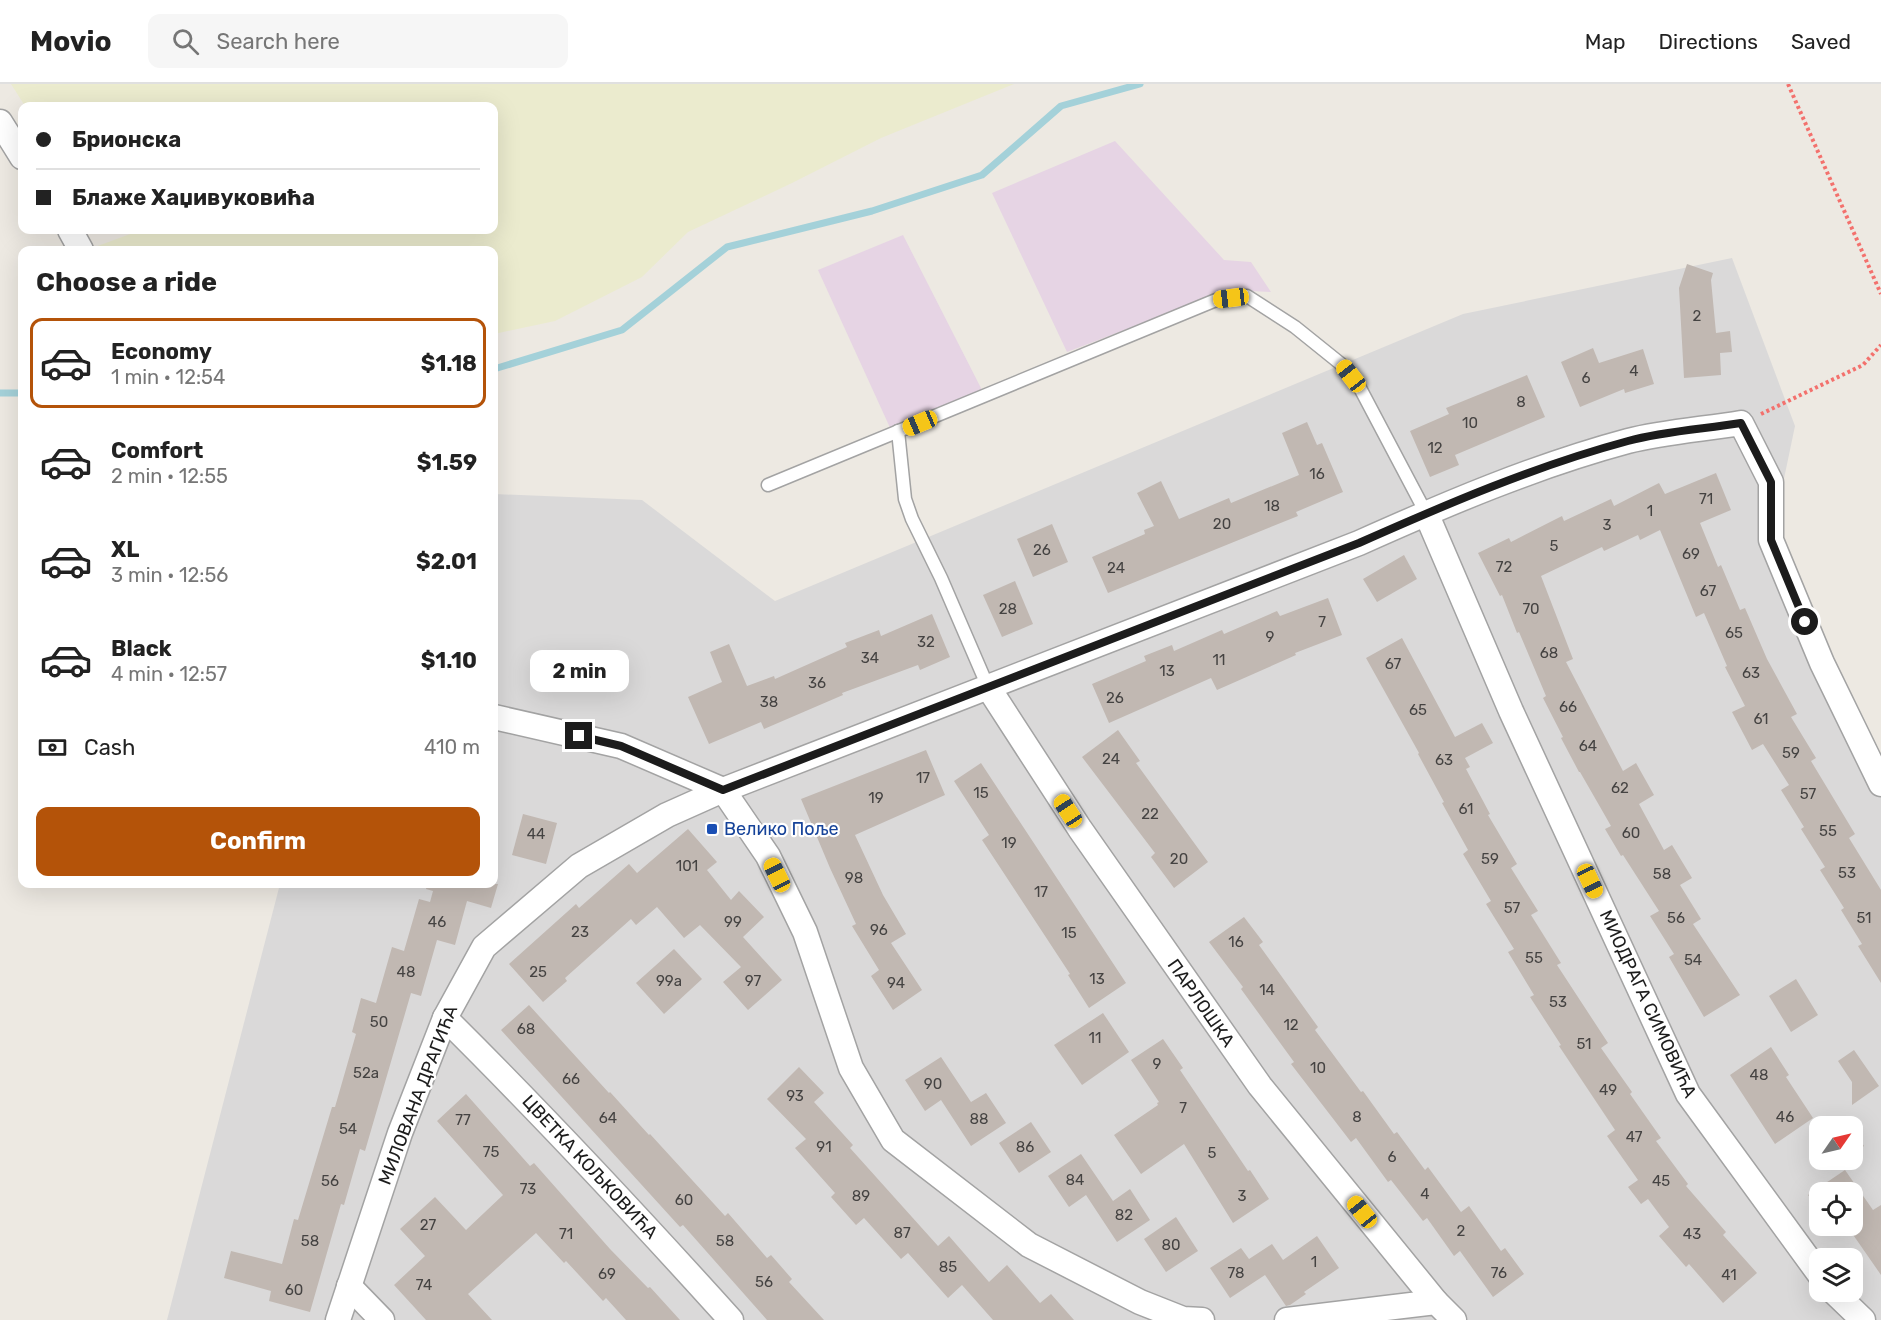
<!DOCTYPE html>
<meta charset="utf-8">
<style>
:root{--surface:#fff;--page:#f6f6f6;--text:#222;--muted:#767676;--line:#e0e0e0;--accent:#b45309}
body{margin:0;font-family:Rubik,sans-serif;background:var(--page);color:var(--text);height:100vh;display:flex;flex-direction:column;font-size:22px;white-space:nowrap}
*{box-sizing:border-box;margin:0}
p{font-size:20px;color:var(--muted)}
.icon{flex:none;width:33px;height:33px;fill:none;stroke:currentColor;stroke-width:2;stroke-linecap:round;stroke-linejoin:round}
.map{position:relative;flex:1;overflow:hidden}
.side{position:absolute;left:18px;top:162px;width:480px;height:642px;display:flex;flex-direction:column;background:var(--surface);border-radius:12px;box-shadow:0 6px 24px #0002}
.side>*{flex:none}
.guide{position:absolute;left:18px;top:18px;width:480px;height:132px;border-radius:12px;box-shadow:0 6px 24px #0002;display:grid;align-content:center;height:132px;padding:0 18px;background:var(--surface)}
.needle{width:39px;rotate:56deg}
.tools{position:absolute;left:1809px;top:1032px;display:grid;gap:12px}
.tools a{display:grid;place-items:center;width:54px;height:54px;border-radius:12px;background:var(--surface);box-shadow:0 6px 24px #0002;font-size:30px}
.end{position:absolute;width:27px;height:27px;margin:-14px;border:8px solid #1c1c1c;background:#fff;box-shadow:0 0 0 3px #fff}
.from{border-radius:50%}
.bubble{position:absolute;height:42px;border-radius:12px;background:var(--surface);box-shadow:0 6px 24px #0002;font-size:20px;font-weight:700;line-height:42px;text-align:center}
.car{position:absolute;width:18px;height:36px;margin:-18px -9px;border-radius:8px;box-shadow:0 0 4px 2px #0007;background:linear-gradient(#f5c518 24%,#345 0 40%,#f5c518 0 76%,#345 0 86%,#f5c518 0)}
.guide b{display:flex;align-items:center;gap:21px;height:57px;font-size:22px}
.guide b+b{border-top:2px solid var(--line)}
.guide i{width:15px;height:15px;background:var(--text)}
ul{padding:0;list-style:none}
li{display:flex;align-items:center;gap:18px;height:90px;margin:0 12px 9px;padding:0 6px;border:3px solid transparent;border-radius:12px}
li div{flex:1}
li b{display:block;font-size:22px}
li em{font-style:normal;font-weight:700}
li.selected{border-color:var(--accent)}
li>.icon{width:54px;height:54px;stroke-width:1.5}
h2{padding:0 18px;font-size:27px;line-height:72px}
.pay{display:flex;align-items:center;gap:15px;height:66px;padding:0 18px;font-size:22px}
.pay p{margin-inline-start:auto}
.button{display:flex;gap:12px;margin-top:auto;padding:12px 18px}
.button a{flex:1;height:69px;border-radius:12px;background:var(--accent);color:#fff;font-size:24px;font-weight:700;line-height:69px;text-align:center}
header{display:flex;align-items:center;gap:36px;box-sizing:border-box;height:84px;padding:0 30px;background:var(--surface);border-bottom:2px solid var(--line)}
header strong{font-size:28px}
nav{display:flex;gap:33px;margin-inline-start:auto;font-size:21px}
.search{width:420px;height:54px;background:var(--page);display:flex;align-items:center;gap:15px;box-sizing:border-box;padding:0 21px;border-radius:12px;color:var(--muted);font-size:22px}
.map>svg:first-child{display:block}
.residential{fill:#dad9d9;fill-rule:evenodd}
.industrial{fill:#e6d4e4}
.farmland{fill:#ebebce}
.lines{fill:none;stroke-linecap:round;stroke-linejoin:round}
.stream{stroke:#a4d1d9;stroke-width:7}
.building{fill:#c1b8b2}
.lane-casing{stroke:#a3a3a3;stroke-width:15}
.street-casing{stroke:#a3a3a3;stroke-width:27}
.path{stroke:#f3716d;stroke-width:4;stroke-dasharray:3 3;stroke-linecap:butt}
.lane{stroke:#fff;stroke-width:12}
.street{stroke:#fff;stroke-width:24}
.route{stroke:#1c1c1c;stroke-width:8}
.transit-dot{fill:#1a4fb4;stroke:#fff;stroke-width:2}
.labels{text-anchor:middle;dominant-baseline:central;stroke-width:4.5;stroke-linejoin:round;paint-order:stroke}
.number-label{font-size:15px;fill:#454342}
.transit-label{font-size:18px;fill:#164399;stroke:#fff;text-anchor:start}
.street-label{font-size:18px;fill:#1c1c1c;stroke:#fff}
</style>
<header>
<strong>Movio</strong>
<div class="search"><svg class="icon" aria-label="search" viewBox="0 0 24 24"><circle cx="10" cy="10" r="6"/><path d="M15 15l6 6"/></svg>Search here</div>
<nav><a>Map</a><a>Directions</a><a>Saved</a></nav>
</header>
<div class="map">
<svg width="1881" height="1236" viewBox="0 0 1881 1236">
<rect width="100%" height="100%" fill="#ede9e2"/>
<!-- residential -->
<path class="residential" d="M1732,174L1795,342L1772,452L1881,675V1236H167L280,800H494V410L642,416L775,517L1463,230ZM1820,1042H1852V1076H1820ZM1820,1108H1852V1142H1820ZM1820,1174H1852V1208H1820Z"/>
<!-- industrial -->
<g class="industrial">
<path d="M1115,57L1224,176L1251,178L1271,208L1229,206L1067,268L992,109Z"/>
<path d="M903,151L983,308L892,348L818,186Z"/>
</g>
<!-- farmland -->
<path class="farmland" d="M11,0H1014L881,54L792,99L688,148L642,193L555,237L494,250V166H97L95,163L141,146H494V22H25Z"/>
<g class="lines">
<!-- stream -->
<g class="stream">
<path d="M494,285L622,246L727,163L872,127L982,91L1061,22L1140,0"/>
<path d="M0,309H22"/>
</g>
</g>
<!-- building -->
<g class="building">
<path d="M1687,180L1713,189L1711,196L1716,249L1730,247L1732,268L1720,269L1721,291L1684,294L1679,204Z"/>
<path d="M1593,264L1599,279L1643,265L1654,300L1625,309L1624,305L1580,323L1561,278Z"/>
<path d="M1527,291L1545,333L1455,371L1459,381L1430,393L1410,347L1449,330L1446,324Z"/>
<path d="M1307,338L1317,361L1322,359L1343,408L1296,428L1298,432L1108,509L1092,473L1145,450L1144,446L1154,442L1137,409L1161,397L1179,435L1229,414L1231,419L1299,391L1282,349Z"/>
<path d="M1716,389L1731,426L1700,439L1718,483L1721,481L1740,526L1745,524L1767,575L1797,630L1791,633L1816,674L1811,677L1855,750L1849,754L1881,806V899L1858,862L1862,860L1841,826L1844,824L1820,786L1825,783L1801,745L1804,743L1781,706L1789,701L1763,660L1752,666L1732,628L1745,622L1725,583L1727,582L1704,529L1696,533L1660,446L1640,456L1638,451L1604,467L1602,463L1541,492L1573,575L1566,578L1623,687L1636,679L1654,711L1639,720L1664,766L1672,761L1692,794L1680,801L1701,835L1693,840L1740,911L1704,933L1669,873L1674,870L1650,832L1659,827L1623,771L1621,772L1605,745L1611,742L1580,688H1579L1561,654L1563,653L1543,614L1546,612L1519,548L1517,549L1502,511L1500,512L1478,469L1509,454L1511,458L1562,432L1564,437L1611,415L1614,422L1659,399L1665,410Z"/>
<path d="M1052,440L1068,478L1033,493L1017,455Z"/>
<path d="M1404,471L1417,495L1377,518L1363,495Z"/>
<path d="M1015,497L1033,540L1002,553L983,511Z"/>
<path d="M1328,514L1342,551L1295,569L1296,571L1217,606L1211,594L1109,639L1092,600L1146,577L1144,572L1172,561L1174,567L1222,546L1224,550L1277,527L1280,532Z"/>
<path d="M932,530L950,573L920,586L918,581L842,609L843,611L764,645L761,638L709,660L688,613L722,598L710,568L729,560L747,602L774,592L775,595L847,563L845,559L879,546L881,552Z"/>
<path d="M1402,554L1455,653L1482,639L1493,659L1465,674L1470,683L1466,685L1490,730L1488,731L1517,780L1511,784L1538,827L1531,831L1561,879L1557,881L1608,959L1601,964L1632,1008L1630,1010L1661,1054L1656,1057L1688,1100L1686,1102L1726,1148L1723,1151L1757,1189L1723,1219L1689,1180L1686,1183L1659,1152L1669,1143L1648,1115L1641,1120L1628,1103L1638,1096L1607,1052L1615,1046L1559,962L1561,961L1530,913L1534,911L1508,868L1514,865L1486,820L1491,817L1463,770L1468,766L1442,719L1444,718L1418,670L1419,669L1366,574Z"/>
<path d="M1118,646L1140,677L1136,679L1208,778L1174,804L1151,773L1155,769L1082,673Z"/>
<path d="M926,666L945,711L855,751L883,811L906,850L891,859L922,906L893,926L871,892L879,886L852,842L856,840L830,784L801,715Z"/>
<path d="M981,679L1126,899L1089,924L1068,891L1070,890L982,756L989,751L954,697Z"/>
<path d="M523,730L557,739L546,780L512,771Z"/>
<path d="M688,745L717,778L707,786L731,816L739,807L764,833L743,853L782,896L748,926L723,898L741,883L700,841L684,854L657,823L636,841L631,835L565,894L567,897L543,918L509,880L576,820L579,824L629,780L637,789Z"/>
<path d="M427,800H498L491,824L467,817L455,861L437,856L421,912L411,909L365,1067L360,1065L344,1121L341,1120L310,1228L269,1217L271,1207L224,1194L231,1167L282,1180L294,1135L298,1136L332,1023H335L356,950L352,948L361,914L376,919L392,863L404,867L419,815L430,818L433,807L426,805Z"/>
<path d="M1244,833L1263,858L1259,861L1318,943L1315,946L1361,1008L1363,1007L1394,1050L1397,1048L1425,1086L1428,1083L1461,1128L1469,1122L1501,1167L1505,1164L1524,1190L1493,1213L1460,1167L1454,1172L1427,1134L1423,1137L1391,1096L1388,1098L1356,1054L1351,1058L1291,980L1294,978L1241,905L1243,903L1209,858Z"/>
<path d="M674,865L702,895L664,930L636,899Z"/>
<path d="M1796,895L1818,931L1791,948L1769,912Z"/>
<path d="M529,921L609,1009L610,1008L649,1051L650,1050L725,1132L728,1129L767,1174L771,1171L792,1195L789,1198L824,1236H767L683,1141L680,1143L501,946Z"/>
<path d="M1103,929L1129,968L1082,1001L1054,961Z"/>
<path d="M1163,955L1183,984L1180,986L1248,1087L1250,1086L1269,1115L1233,1139L1184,1060L1141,1090L1114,1051L1158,1021L1157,1019L1159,1018L1131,976Z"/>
<path d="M1771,963L1789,991L1786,993L1813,1034L1775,1060L1730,991Z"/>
<path d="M1854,966L1879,1002L1852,1021V998L1838,977Z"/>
<path d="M941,973L971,1018L986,1009L1006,1039L971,1062L941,1016L925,1027L905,996Z"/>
<path d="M799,983L824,1009L814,1018L853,1061L850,1064L938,1162L949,1152L989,1198L1007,1181L1040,1219L1051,1210L1074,1236H993L962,1201L948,1214L908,1169L901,1175L864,1134L856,1141L831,1113L835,1109L795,1064L806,1055L767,1015Z"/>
<path d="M466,1010L530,1082L534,1079L610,1165L648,1204L650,1203L680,1236H626L606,1214L603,1217L566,1177L564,1179L536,1149L468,1210L492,1236H426L394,1201L425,1172L400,1145L435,1113L466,1146L503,1111L437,1037Z"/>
<path d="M1031,1038L1051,1068L1019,1089L999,1059Z"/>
<path d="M1852,1045L1864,1062L1852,1070Z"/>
<path d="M1081,1070L1113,1117L1130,1105L1150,1136L1117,1158L1086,1111L1069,1123L1048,1092Z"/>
<path d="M1845,1086L1873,1126L1881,1121V1191L1847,1142H1852V1108H1820V1127L1808,1111Z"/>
<path d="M1176,1133L1198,1167L1166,1188L1144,1155Z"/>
<path d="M1317,1152L1339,1184L1304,1208L1306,1210L1290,1221L1286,1222L1265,1191L1230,1214L1210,1184L1241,1164L1249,1175L1272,1160L1283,1176Z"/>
</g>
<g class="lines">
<!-- lane casing -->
<g class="lane-casing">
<g id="lane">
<path d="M898,347L905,415L912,435L941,494L988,603"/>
<path d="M768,401L1216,216L1247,212L1295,243L1341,280L1360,304L1426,429"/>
</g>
</g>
<!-- street casing -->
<g class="street-casing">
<g id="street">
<path d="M0,38L22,73"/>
<path d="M70,146L81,166"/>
<path d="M1426,429L1511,627L1688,1010L1820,1191"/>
<path d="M988,603L1080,745L1260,1002L1436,1218"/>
<path d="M494,633L621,662L723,706L768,772L805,848L851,984L893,1056L1029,1161L1140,1218L1183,1235L1202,1236"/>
<path d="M445,934C544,1032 638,1133 731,1236"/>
<path d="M349,1202L382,1236"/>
<path d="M1834,1208L1863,1236"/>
<path d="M338,1236L400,1049L445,934L484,863L579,782L667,731L723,706L1359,459C1446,420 1535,382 1628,357C1663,348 1705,345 1741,339L1771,398V456L1822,579L1881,700"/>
<path d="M1287,1236L1436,1218L1454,1236"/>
</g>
</g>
<!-- path -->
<g class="path">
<path d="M1788,0L1881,210"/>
<path d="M1761,330L1863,281L1881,261"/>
</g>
<!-- lane -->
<use href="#lane" class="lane"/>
<!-- street -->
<use href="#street" class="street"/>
</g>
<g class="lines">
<!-- route -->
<path class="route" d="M579,652L621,662L723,706L1359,459C1447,420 1535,382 1628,357C1664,347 1704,345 1741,339L1771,398V456L1805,538"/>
</g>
<!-- markers -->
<rect class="transit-dot" x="706" y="739" width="12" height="12" rx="3"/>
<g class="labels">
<!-- number labels -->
<g class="number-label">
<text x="1697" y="232">2</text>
<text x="1634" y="287">4</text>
<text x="1586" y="294">6</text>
<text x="1521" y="318">8</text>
<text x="1470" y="339">10</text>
<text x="1435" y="364">12</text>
<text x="1317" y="390">16</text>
<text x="1706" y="415">71</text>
<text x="1272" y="422">18</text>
<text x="1650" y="427">1</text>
<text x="1222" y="440">20</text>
<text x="1607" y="441">3</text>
<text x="1554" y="462">5</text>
<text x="1042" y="466">26</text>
<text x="1691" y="470">69</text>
<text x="1504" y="483">72</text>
<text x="1116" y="484">24</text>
<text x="1708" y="507">67</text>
<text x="1008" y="525">28</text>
<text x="1531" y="525">70</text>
<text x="1322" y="538">7</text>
<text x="1734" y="549">65</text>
<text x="1270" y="553">9</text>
<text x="926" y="558">32</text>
<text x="1549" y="569">68</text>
<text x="870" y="574">34</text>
<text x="1219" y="576">11</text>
<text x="1393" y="580">67</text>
<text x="1167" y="587">13</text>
<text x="1751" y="589">63</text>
<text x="817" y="599">36</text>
<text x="1115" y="614">26</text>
<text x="769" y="618">38</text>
<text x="1568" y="623">66</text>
<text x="1418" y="626">65</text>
<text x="1761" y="635">61</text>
<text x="1588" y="662">64</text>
<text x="1791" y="669">59</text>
<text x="1111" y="675">24</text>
<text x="1444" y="676">63</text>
<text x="923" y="694">17</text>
<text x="1620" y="704">62</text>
<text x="981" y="709">15</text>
<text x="1808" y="710">57</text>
<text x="876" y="714">19</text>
<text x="1466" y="725">61</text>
<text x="1150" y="730">22</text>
<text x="1828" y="747">55</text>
<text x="1631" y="749">60</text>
<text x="536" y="750">44</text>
<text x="1009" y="759">19</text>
<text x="1179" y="775">20</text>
<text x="1490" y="775">59</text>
<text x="687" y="782">101</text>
<text x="1847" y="789">53</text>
<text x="1662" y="790">58</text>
<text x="854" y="794">98</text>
<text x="1041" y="808">17</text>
<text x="1512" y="824">57</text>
<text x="1676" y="834">56</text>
<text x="1864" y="834">51</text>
<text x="437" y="838">46</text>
<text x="733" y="838">99</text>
<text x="879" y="846">96</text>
<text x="580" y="848">23</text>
<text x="1069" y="849">15</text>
<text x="1236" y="858">16</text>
<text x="1534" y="874">55</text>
<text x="1693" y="876">54</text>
<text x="406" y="888">48</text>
<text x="538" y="888">25</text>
<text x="1097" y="895">13</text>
<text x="669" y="897">99a</text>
<text x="753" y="897">97</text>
<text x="896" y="899">94</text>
<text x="1267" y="906">14</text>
<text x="1558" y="918">53</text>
<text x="379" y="938">50</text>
<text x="1291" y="941">12</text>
<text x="526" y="945">68</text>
<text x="1095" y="954">11</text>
<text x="1584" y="960">51</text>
<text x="1157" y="980">9</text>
<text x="1318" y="984">10</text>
<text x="366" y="989">52a</text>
<text x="1759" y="991">48</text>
<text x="571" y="995">66</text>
<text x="933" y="1000">90</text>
<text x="1608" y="1006">49</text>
<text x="795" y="1012">93</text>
<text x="1183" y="1024">7</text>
<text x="1357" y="1033">8</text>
<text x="1785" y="1033">46</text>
<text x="608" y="1034">64</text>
<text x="979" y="1035">88</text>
<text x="463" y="1036">77</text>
<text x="348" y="1045">54</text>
<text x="1634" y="1053">47</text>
<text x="824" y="1063">91</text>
<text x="1025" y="1063">86</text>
<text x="491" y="1068">75</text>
<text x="1212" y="1069">5</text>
<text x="1392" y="1073">6</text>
<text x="1075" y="1096">84</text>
<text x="330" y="1097">56</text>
<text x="1661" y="1097">45</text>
<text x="528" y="1105">73</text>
<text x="1425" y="1110">4</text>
<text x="861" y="1112">89</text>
<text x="1242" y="1112">3</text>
<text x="684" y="1116">60</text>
<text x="1124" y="1131">82</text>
<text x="428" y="1141">27</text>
<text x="1461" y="1147">2</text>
<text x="902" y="1149">87</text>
<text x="566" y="1150">71</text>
<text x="1692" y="1150">43</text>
<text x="310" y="1157">58</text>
<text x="725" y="1157">58</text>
<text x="1171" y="1161">80</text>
<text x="1314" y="1178">1</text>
<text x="948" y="1183">85</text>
<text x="1236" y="1189">78</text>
<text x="1499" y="1189">76</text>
<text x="607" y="1190">69</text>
<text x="1729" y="1191">41</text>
<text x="764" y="1198">56</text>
<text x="424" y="1201">74</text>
<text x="294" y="1206">60</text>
</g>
<!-- transit labels -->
<g class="transit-label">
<text x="724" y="745">Велико Поље</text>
</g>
<!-- street labels -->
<g class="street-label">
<text transform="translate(1201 919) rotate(55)">ПАРЛОШКА</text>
<text transform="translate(1648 920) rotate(65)">МИОДРАГА СИМОВИЋА</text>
<text transform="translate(418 1011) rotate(-69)">МИЛОВАНА ДРАГИЋА</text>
<text transform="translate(590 1083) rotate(47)">ЦВЕТКА КОЉКОВИЋА</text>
</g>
</g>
</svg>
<div class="tools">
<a><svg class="needle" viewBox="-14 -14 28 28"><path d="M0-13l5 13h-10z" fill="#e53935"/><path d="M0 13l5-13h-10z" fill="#767676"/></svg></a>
<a><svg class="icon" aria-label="locate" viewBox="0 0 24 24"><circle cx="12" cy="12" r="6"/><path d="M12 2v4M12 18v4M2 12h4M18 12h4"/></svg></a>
<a><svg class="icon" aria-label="layers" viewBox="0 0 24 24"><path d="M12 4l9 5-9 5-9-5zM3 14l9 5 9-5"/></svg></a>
</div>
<i class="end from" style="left:1805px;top:538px"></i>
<i class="end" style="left:579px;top:652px"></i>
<div class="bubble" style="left:530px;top:566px;width:99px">2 min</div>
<i class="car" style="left:1231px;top:214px;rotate:263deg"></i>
<i class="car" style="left:1351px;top:292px;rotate:322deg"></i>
<i class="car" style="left:920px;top:339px;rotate:247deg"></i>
<i class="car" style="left:1068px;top:727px;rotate:327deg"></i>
<i class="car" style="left:777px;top:791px;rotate:334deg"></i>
<i class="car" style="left:1590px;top:797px;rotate:155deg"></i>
<i class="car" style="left:1362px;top:1128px;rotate:321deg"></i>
<div class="guide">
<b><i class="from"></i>Брионска</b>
<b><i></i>Блаже Хаџивуковића</b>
</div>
<section class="side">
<h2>Choose a ride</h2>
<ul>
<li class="selected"><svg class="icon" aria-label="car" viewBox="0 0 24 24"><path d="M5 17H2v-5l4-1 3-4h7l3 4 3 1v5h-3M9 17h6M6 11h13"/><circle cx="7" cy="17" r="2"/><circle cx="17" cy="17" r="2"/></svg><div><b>Economy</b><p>1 min · 12:54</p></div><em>$1.18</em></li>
<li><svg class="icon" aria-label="car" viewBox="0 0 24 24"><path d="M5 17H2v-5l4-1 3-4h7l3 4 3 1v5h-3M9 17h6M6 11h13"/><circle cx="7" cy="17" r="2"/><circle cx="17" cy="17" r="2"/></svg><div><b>Comfort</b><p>2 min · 12:55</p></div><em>$1.59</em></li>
<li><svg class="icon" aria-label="car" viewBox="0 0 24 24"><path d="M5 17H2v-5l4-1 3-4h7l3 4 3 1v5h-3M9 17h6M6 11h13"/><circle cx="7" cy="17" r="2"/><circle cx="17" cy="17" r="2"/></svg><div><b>XL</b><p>3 min · 12:56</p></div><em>$2.01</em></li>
<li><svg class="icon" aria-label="car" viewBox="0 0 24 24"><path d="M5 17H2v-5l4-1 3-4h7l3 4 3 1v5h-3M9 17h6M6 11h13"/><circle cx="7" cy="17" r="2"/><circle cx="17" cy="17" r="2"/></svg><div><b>Black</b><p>4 min · 12:57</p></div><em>$1.10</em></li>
</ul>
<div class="pay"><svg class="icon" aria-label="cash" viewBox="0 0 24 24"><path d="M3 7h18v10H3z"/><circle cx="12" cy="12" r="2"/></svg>Cash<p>410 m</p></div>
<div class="button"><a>Confirm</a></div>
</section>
</div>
